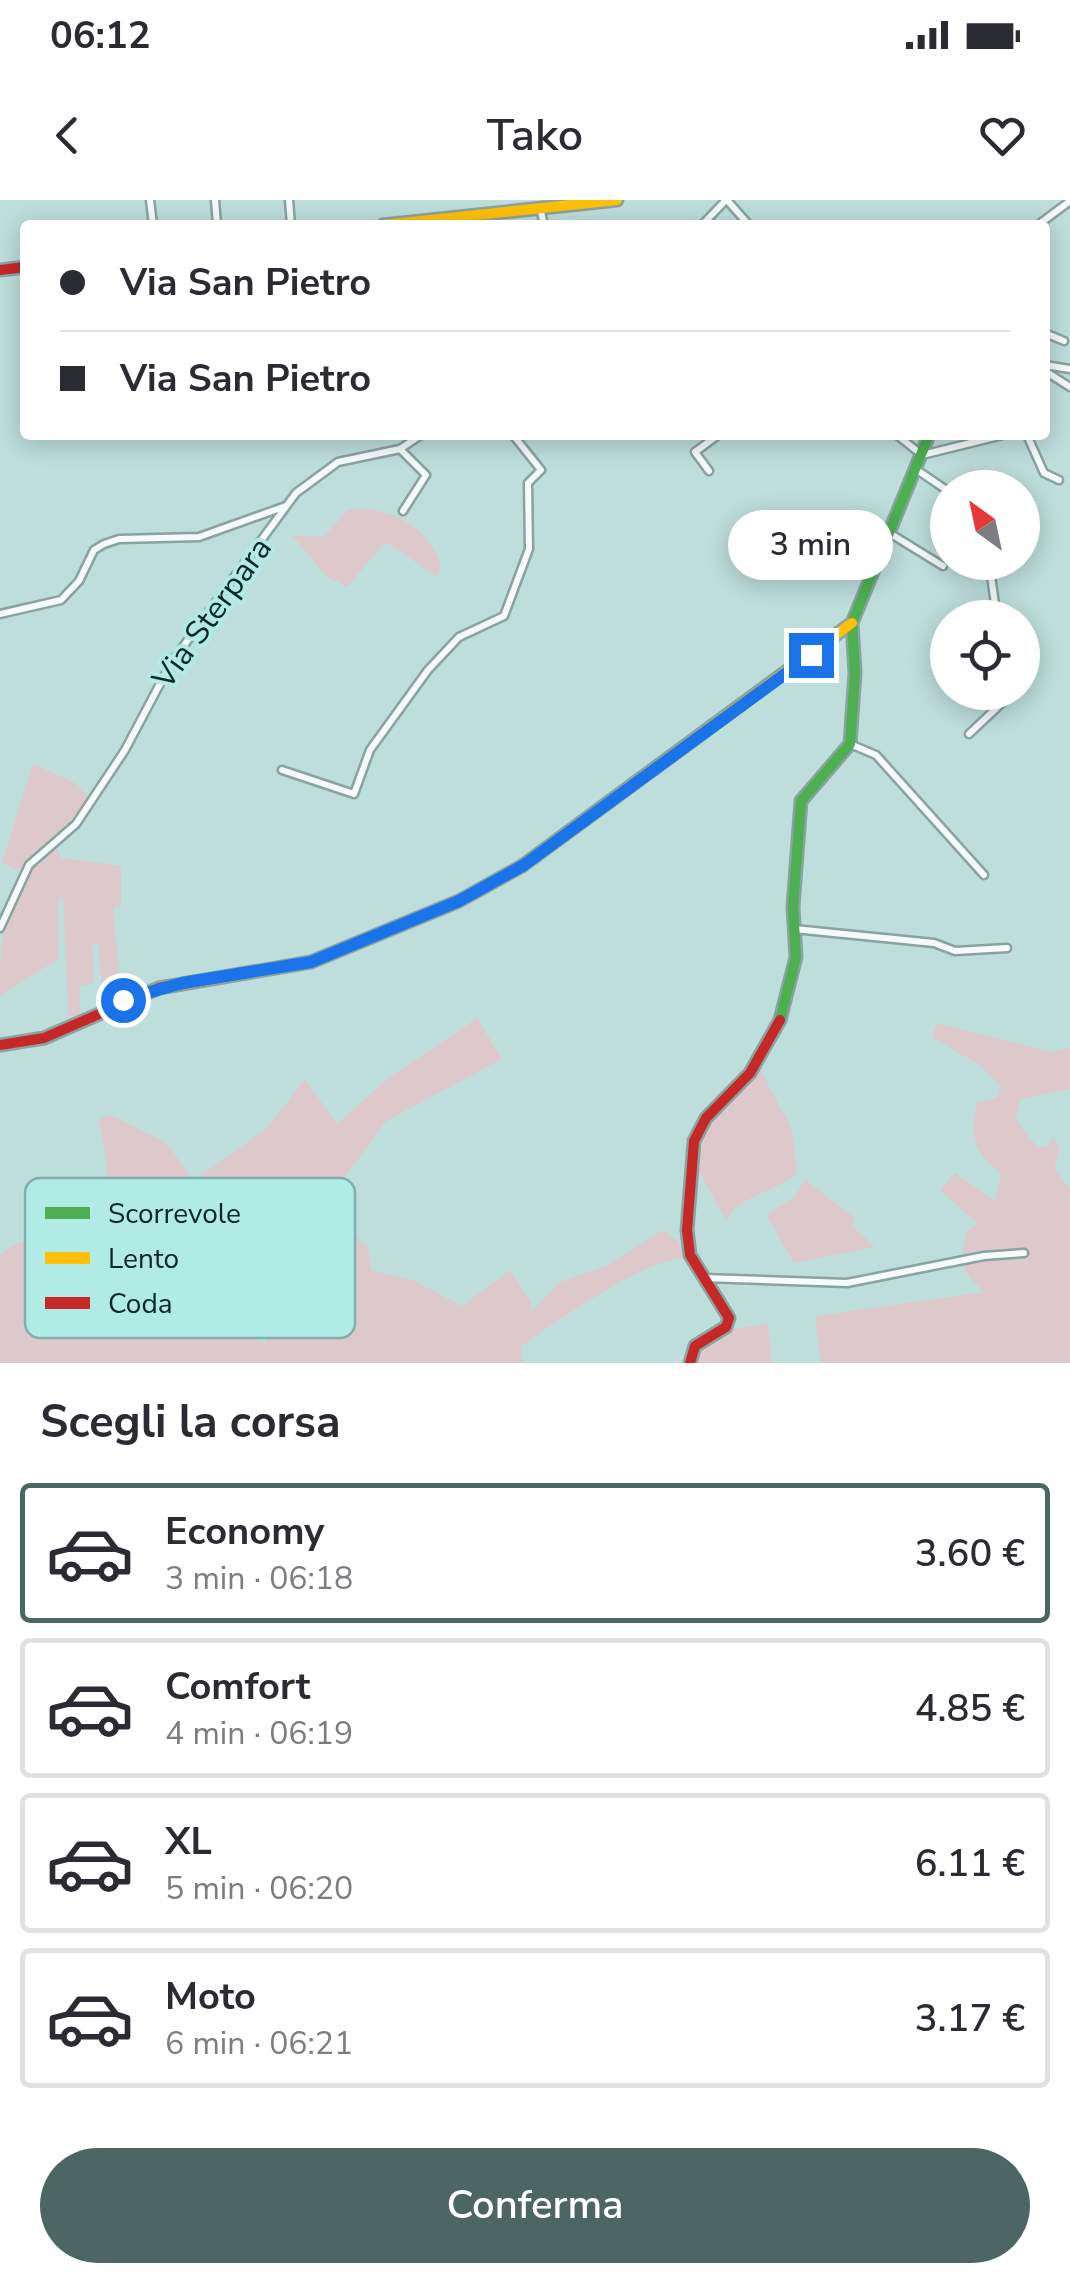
<!DOCTYPE html>
<html lang="it">
<meta charset="utf-8">
<style>
:root{--surface:#fff;--page:#f7f7f7;--text:#2b2b33;--muted:#7c7c81;--line:#e1e1e2;--accent:#4b6663}
body{margin:0;font-family:"Nunito Sans",sans-serif;background:var(--page);color:var(--text);height:100vh;display:flex;flex-direction:column;font-size:38px;white-space:nowrap}
*{box-sizing:border-box;margin:0}
p{font-size:32px;color:var(--muted)}
.icon{flex:none;width:55px;height:55px;fill:none;stroke:currentColor;stroke-width:2;stroke-linecap:round;stroke-linejoin:round}
.map{position:relative;height:1163px;overflow:hidden}
.drawer{display:flex;flex-direction:column;background:var(--surface);flex:1}
.drawer>*{flex:none}
.top-card{position:absolute;left:20px;top:20px;width:1030px;height:220px;border-radius:10px;box-shadow:0 5px 25px #0003;display:grid;align-content:center;height:220px;padding:0 40px;background:var(--surface)}
.needle{width:65px;rotate:327deg}
.fabs{position:absolute;left:930px;top:270px;display:grid;gap:20px}
.fabs a{display:grid;place-items:center;width:110px;height:110px;border-radius:50%;background:var(--surface);box-shadow:0 5px 25px #0003;font-size:50px}
.end{position:absolute;width:45px;height:45px;margin:-22px;border:12px solid #1a73e8;background:#fff;box-shadow:0 0 0 5px #fff}
.from{border-radius:50%}
.bubble{position:absolute;height:70px;border-radius:35px;background:var(--surface);box-shadow:0 5px 25px #0003;font-size:32px;font-weight:600;line-height:70px;text-align:center}
.top-card b{display:flex;align-items:center;gap:35px;height:95px;font-size:38px}
.top-card b+b{border-top:2px solid var(--line)}
.top-card i{width:25px;height:25px;background:var(--text)}
ul{padding:0;list-style:none}
li{display:flex;align-items:center;gap:30px;height:140px;margin:0 20px 15px;padding:0 20px;border:5px solid var(--line);border-radius:10px}
li div{flex:1}
li b{display:block;font-size:38px}
li em{font-style:normal;font-weight:600}
li.selected{border-color:var(--accent)}
li>.icon{width:90px;height:90px;stroke-width:1.5}
h2{padding:0 40px;font-size:45px;line-height:120px}
.primary-button{display:flex;gap:20px;margin-top:auto;padding:20px 40px}
.primary-button a{flex:1;height:115px;border-radius:60px;background:var(--accent);color:#fff;font-size:40px;font-weight:600;line-height:115px;text-align:center}
.status{display:flex;justify-content:space-between;align-items:center;height:70px;padding:0 50px;background:var(--surface);direction:ltr}
.status svg{height:28px;fill:currentColor}
header{display:flex;justify-content:space-between;align-items:center;height:130px;padding:0 40px;background:var(--surface);font-size:45px;font-weight:600}
.map>svg:first-child{display:block}
.green{fill:#ddc9cc}
.lines{fill:none;stroke-linecap:round;stroke-linejoin:round}
.street-casing{stroke:#89a3a1;stroke-width:11}
.fast-casing{stroke:#89a3a1;stroke-width:15}
.slow-casing{stroke:#89a3a1;stroke-width:15}
.jam-casing{stroke:#89a3a1;stroke-width:15}
.street{stroke:#f5fafa;stroke-width:6}
.fast{stroke:#4caf50;stroke-width:10}
.slow{stroke:#ffc107;stroke-width:10}
.jam{stroke:#c62828;stroke-width:10}
.route{stroke:#1a73e8;stroke-width:12}
.labels{text-anchor:middle;dominant-baseline:central;stroke-width:8;stroke-linejoin:round;paint-order:stroke}
.street-label{font-size:32px;fill:#0d2523;stroke:#b0ebe6}
.key{fill:#b0ebe6;stroke:#7fb0ac;stroke-width:2.5}
.key-label{font-size:28px;fill:#0d2523}
</style>
<div class="status"><b>06:12</b><svg viewBox="0 0 49 12"><path d="M0 12V9h3v3zM5 12V6h3v6zM10 12V3h3v9zM15 12V0h3v12zM26 1h20v11H26zM47 4h2v5h-2z"/></svg></div>
<header><svg class="icon" aria-label="back" viewBox="0 0 24 24"><path d="M15 5l-7 7 7 7"/></svg>Tako<svg class="icon" aria-label="heart" viewBox="0 0 24 24"><path d="M12 20l-8-8c-3-5 5-10 8-4 3-6 11-1 8 4z"/></svg></header>
<div class="map">
<svg width="1070" height="1163" viewBox="0 0 1070 1163">
<rect width="100%" height="100%" fill="#bddedb"/>
<!-- green -->
<g class="green">
<path d="M358,308C398,311 425,326 441,364L437,377L386,342L347,387L326,376L292,335L324,337L347,311Z"/>
<path d="M33,564L77,584L88,599L73,621L17,670L2,662Z"/>
<path d="M56,648L61,658L121,666V708L113,707L121,797L98,807L97,791L102,788L98,743H92L94,783L80,786V815L69,823L63,698L59,697L58,759L0,796C0,734 3,689 56,648Z"/>
<path d="M477,818L502,859L386,921L342,981L316,1005L240,1059L184,1084C197,1115 235,1133 265,1143L274,1119L347,1019L359,1040L368,1045L371,1070L414,1081L462,1106L510,1070L531,1102V1112L560,1082L608,1065L663,1030L677,1040L684,1057C635,1065 562,1118 520,1147L523,1163H0V1056C14,1042 23,1042 42,1037C54,1034 69,1033 81,1028C122,1012 104,952 99,919L111,915L167,943L193,981L267,928L305,879L337,924L385,881Z"/>
<path d="M937,823L1051,852L1070,847V889L1020,899L1016,919L1037,947H1047L1053,937L1060,949L1054,969L1070,988V1163H821L815,1116L984,1092C960,1070 961,1066 966,1033L977,1023L940,990L955,973L995,1001L1001,973C971,950 971,937 977,902L997,898L1000,886L981,866L932,837Z"/>
<path d="M759,867L792,929L797,973C774,993 740,995 726,1020C717,1002 698,976 696,956C694,921 738,889 759,867Z"/>
<path d="M805,980L855,1018L852,1026L875,1047L794,1063L766,1014L793,999Z"/>
<path d="M768,1124L772,1163H690V1156L722,1130Z"/>
</g>
<g class="lines">
<!-- street casing -->
<g class="street-casing">
<g id="street">
<path d="M150,0L153,25"/>
<path d="M215,0L217,25"/>
<path d="M289,0L291,25"/>
<path d="M727,0L749,25"/>
<path d="M540,8L544,25"/>
<path d="M702,25L726,0"/>
<path d="M1038,25L1070,1"/>
<path d="M1045,133L1064,141"/>
<path d="M1045,165L1070,169"/>
<path d="M1045,171L1070,187"/>
<path d="M897,235L922,255L1003,235"/>
<path d="M1027,235L1044,273L1059,280"/>
<path d="M400,249L426,275L403,311"/>
<path d="M917,270L948,291"/>
<path d="M709,271L695,252L718,235"/>
<path d="M891,334L943,366"/>
<path d="M989,362L997,418"/>
<path d="M0,414L61,400L79,381L94,350L104,344L119,339L199,337L286,306"/>
<path d="M969,534L1004,501V492"/>
<path d="M850,544L876,555L984,675"/>
<path d="M282,570L354,594L370,550L428,470L459,437L504,416L529,349L528,283L541,270L513,235"/>
<path d="M0,728L29,665L76,624L125,550L171,463L296,293L338,262L400,249L421,235"/>
<path d="M794,729L934,743L955,751L1007,748"/>
<path d="M703,1078L847,1083L984,1056L1024,1053"/>
</g>
</g>
<!-- fast casing -->
<g class="fast-casing">
<path id="fast" d="M780,820L796,757L793,707L801,601L850,544L855,473L852,423L929,235"/>
</g>
<!-- slow casing -->
<g class="slow-casing">
<g id="slow">
<path d="M383,25L617,0"/>
<path d="M522,666L852,423"/>
</g>
</g>
<!-- jam casing -->
<g class="jam-casing">
<g id="jam">
<path d="M0,70L25,67"/>
<path d="M0,845L44,838L159,788L311,762L459,701L522,666"/>
<path d="M690,1163L695,1146L726,1127L729,1118L690,1055L687,1030L694,941L706,918L750,873L780,820"/>
</g>
</g>
<!-- street -->
<use href="#street" class="street"/>
<!-- fast -->
<use href="#fast" class="fast"/>
<!-- slow -->
<use href="#slow" class="slow"/>
<!-- jam -->
<use href="#jam" class="jam"/>
</g>
<g class="lines">
<!-- route -->
<path class="route" d="M123,800L182,783L311,762L459,701L524,665L811,455"/>
</g>
<g class="labels">
<!-- street labels -->
<g class="street-label">
<text transform="translate(212 413) rotate(-54)">Via Sterpara</text>
</g>
</g>
<!-- legend -->
<rect x="25" y="978" width="330" height="160" rx="15" class="key"/>
<rect x="45" y="1007" width="45" height="12" fill="#4caf50"/>
<rect x="45" y="1052" width="45" height="12" fill="#ffc107"/>
<rect x="45" y="1097" width="45" height="12" fill="#c62828"/>
<g class="key-label">
<text x="108" y="1023">Scorrevole</text>
<text x="108" y="1068">Lento</text>
<text x="108" y="1113">Coda</text>
</g>
</svg>
<div class="fabs">
<a><svg class="needle" viewBox="-14 -14 28 28"><path d="M0-13l5 13h-10z" fill="#e53935"/><path d="M0 13l5-13h-10z" fill="#7c7c81"/></svg></a>
<a><svg class="icon" aria-label="locate" viewBox="0 0 24 24"><circle cx="12" cy="12" r="6"/><path d="M12 2v4M12 18v4M2 12h4M18 12h4"/></svg></a>
</div>
<i class="end from" style="left:123px;top:800px"></i>
<i class="end" style="left:811px;top:455px"></i>
<div class="bubble" style="left:728px;top:310px;width:165px">3 min</div>
<div class="top-card">
<b><i class="from"></i>Via San Pietro</b>
<b><i></i>Via San Pietro</b>
</div>
</div>
<section class="drawer">
<h2>Scegli la corsa</h2>
<ul>
<li class="selected"><svg class="icon" aria-label="car" viewBox="0 0 24 24"><path d="M5 17H2v-5l4-1 3-4h7l3 4 3 1v5h-3M9 17h6M6 11h13"/><circle cx="7" cy="17" r="2"/><circle cx="17" cy="17" r="2"/></svg><div><b>Economy</b><p>3 min · 06:18</p></div><em>3.60 €</em></li>
<li><svg class="icon" aria-label="car" viewBox="0 0 24 24"><path d="M5 17H2v-5l4-1 3-4h7l3 4 3 1v5h-3M9 17h6M6 11h13"/><circle cx="7" cy="17" r="2"/><circle cx="17" cy="17" r="2"/></svg><div><b>Comfort</b><p>4 min · 06:19</p></div><em>4.85 €</em></li>
<li><svg class="icon" aria-label="car" viewBox="0 0 24 24"><path d="M5 17H2v-5l4-1 3-4h7l3 4 3 1v5h-3M9 17h6M6 11h13"/><circle cx="7" cy="17" r="2"/><circle cx="17" cy="17" r="2"/></svg><div><b>XL</b><p>5 min · 06:20</p></div><em>6.11 €</em></li>
<li><svg class="icon" aria-label="car" viewBox="0 0 24 24"><path d="M5 17H2v-5l4-1 3-4h7l3 4 3 1v5h-3M9 17h6M6 11h13"/><circle cx="7" cy="17" r="2"/><circle cx="17" cy="17" r="2"/></svg><div><b>Moto</b><p>6 min · 06:21</p></div><em>3.17 €</em></li>
</ul>
<div class="primary-button"><a>Conferma</a></div>
</section>
